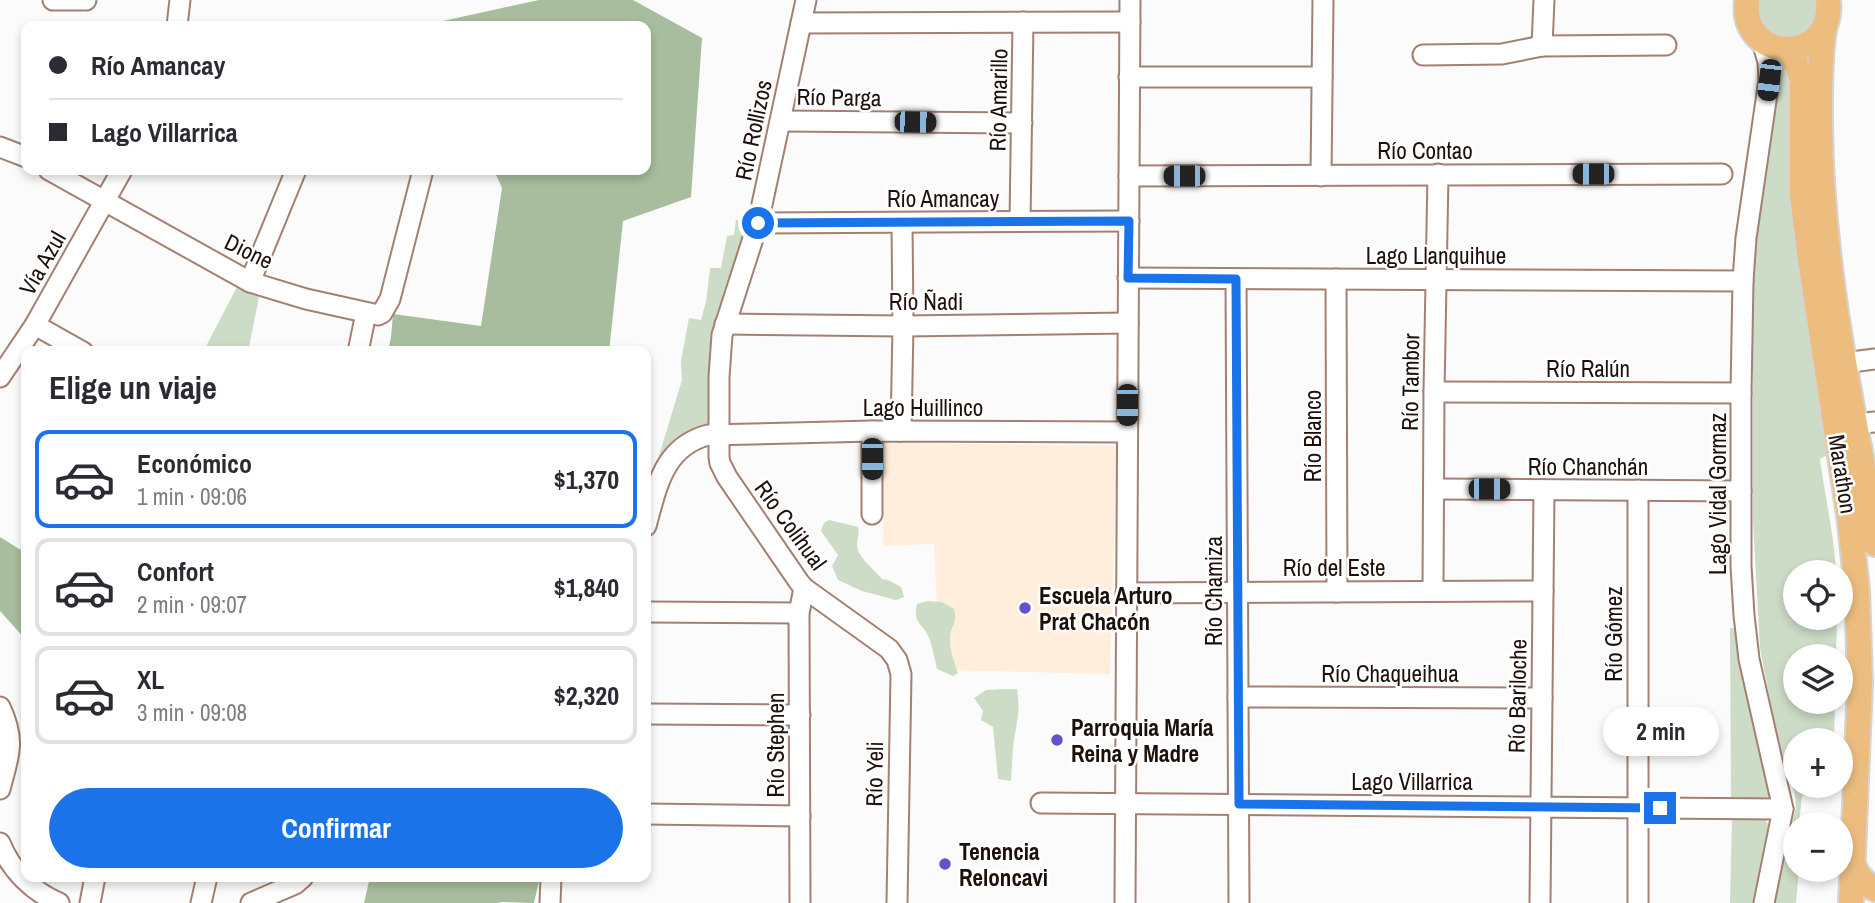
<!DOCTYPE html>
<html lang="es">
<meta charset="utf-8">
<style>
:root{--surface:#fff;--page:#f7f7f7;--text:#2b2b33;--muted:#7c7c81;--line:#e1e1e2;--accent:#1a73e8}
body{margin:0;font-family:"Archivo Narrow",sans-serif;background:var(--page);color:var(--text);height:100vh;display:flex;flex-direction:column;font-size:26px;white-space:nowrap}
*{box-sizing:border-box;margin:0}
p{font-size:23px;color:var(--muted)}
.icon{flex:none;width:38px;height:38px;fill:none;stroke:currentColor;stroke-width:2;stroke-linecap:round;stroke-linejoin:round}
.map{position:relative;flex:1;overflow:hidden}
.panel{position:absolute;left:21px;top:346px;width:630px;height:536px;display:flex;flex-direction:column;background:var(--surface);border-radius:14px;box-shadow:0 4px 10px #0003}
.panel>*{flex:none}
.guide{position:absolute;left:21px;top:21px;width:630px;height:154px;border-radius:14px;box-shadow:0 4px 10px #0003;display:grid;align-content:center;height:154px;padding:0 28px;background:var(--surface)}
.controls{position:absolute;left:1783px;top:560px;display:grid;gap:14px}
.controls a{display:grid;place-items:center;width:70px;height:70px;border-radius:50%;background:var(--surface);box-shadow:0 4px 10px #0003;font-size:35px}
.end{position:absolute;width:32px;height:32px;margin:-16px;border:9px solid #1a73e8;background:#fff;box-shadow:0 0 0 4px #fff}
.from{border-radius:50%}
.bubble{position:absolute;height:49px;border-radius:24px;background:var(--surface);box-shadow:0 4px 10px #0003;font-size:23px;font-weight:700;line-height:49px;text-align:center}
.car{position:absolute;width:21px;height:42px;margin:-21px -10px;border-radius:9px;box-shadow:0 0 5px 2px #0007;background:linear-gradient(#222 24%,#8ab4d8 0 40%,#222 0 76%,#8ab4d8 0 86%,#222 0)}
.guide b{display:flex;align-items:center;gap:24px;height:66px;font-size:26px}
.guide b+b{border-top:2px solid var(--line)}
.guide i{width:18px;height:18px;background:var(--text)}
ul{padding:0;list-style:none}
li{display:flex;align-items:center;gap:21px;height:98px;margin:0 14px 10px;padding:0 14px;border:4px solid var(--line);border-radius:14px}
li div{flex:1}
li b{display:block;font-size:26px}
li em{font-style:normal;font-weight:700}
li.active{border-color:var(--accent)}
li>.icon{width:63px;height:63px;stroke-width:1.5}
h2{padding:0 28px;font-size:32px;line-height:84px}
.action{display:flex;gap:14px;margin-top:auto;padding:14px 28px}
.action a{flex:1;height:80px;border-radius:42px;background:var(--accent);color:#fff;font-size:28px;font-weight:700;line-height:80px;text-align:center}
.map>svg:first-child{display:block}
.education{fill:#ffeedc}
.green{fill:#cddcc6}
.forest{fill:#a8bd9d}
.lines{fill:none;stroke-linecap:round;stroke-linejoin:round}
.minor-casing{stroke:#a48072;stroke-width:23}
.major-casing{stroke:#d6d4d3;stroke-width:28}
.minor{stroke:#fff;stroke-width:19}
.major{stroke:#ecbd7f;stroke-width:24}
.route{stroke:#1a73e8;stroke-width:9}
.poi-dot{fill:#6850ca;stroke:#fff;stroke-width:2.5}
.labels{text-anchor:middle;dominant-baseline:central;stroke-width:5;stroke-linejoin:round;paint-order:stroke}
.street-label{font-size:23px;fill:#1d0f0a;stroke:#fff}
.poi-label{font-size:23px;font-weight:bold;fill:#1d0f0a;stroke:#fff;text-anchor:start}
</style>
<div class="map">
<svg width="1875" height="903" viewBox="0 0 1875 903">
<rect width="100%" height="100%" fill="#fbfbfb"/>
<!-- education -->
<path class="education" d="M884,443L1117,446L1110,674L940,670L934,544L883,546Z"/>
<!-- green -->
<g class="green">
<path d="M1757,0H1818L1819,4L1811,29L1787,40L1764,29L1756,4Z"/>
<path d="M1785,66L1792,74L1829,436L1827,455L1820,459C1825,497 1834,534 1836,572H1796V618H1837L1836,656H1796V702H1835L1834,740H1796V786H1821V793L1802,796L1799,824H1796V870H1799L1796,903H1770L1796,808L1795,796L1777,737L1760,648L1753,522V292L1756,242L1759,208L1775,109L1778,79L1782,69Z"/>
<path d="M736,220H753L749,234L716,427L655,469L682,380L681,360L689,318L701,320L706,302L710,268H721L727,236L734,235Z"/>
<path d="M237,287L259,297L248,352H203Z"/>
<path d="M829,520L858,527C860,534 857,538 857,545C857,557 874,569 882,579L888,580L901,587L904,597L896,600L862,591L838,580L832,566L838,555L821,531L824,523Z"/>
<path d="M928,601L942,602L954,609C958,624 951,624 950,638C949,649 954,662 958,673L953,676L937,669C935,660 933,650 930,640C925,624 912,625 917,604Z"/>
<path d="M1730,628H1738L1771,792L1770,796L1761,800H1731Z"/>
<path d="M1003,689H1017C1021,714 1016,723 1013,747C1012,758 1012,770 1011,781L998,779L993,727L981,720L983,711L974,698L986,690Z"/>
<path d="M1732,817L1764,819L1771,827L1757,903H1730Z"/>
</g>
<!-- forest -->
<g class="forest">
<path d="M539,0H633L702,38L691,197L623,221L609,352H388L391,337L393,314L481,326L502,188L494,170H646V26H433L429,24Z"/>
<path d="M0,537L21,550L26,551V640L0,611Z"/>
<path d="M370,877H466L505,880L508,877H540L534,903L502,902L498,903H364Z"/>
</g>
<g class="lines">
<!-- minor casing -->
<g class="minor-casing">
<g id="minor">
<path d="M53,0H86"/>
<path d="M806,0L758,223L722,335L719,377V457L720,463L727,477L799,582L804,588L889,649L897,660L901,674L897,903"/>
<path d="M1544,0L1542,46L1666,45"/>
<path d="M801,23L1130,22"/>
<path d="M177,26L180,0"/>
<path d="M1762,41L1768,62L1769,80L1746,238L1743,281L1741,393V566L1744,615L1749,659L1783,809L1764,903"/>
<path d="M1423,55L1502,54L1542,46"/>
<path d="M1129,77H1322"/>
<path d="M781,121L1022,123"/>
<path d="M0,147L26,157"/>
<path d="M49,170L250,282L306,299L378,315L382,313L390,299L423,170"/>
<path d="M1129,176L1722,174"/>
<path d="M1321,176L1323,0"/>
<path d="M1020,221L1023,22"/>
<path d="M758,223L1129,221"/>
<path d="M1128,278L1743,281"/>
<path d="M1236,279L1239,903"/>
<path d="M1336,279L1337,592"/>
<path d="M250,282L296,170"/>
<path d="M725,324L903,326L1128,323"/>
<path d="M35,325L83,352"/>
<path d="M358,352L366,313"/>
<path d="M1844,363L1875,359"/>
<path d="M0,377L35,325L122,170"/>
<path d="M1434,392L1741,393"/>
<path d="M1855,424L1875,422"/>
<path d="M901,431L903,326L902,223"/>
<path d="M1434,489L1741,491"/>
<path d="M1638,490V903"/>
<path d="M872,514V431"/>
<path d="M646,526C657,487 663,447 708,435L872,431L1127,432"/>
<path d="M1433,591L1434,392L1438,174"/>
<path d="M1126,593L1543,591"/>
<path d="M646,612L799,613"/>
<path d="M1238,697L1542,698"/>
<path d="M0,707C16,741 9,755 0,789"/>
<path d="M646,714L800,715"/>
<path d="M1041,803L1783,809"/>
<path d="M646,814L800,816"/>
<path d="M0,843C11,870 32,891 59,903"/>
<path d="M90,903L95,877"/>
<path d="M201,903L207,877"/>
<path d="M251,903L295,884L303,877"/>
<path d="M550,903L551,877"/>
<path d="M800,903L799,613L804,588"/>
<path d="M1125,903L1130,0"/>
<path d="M1540,903L1544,490"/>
</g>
</g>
<!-- major casing -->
<g class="major-casing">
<g id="major">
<path d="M1747,0C1739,64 1835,66 1828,0"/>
<path d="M1824,29C1819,60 1820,94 1820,125C1821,259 1849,391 1873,522L1875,544"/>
<path d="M1789,50L1797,66L1802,79V193L1809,252L1850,522L1857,590L1860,682L1851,903"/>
<path d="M1852,862C1856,874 1863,883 1875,889"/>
</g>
</g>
<!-- minor -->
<use href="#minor" class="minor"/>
<!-- major -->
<use href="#major" class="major"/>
</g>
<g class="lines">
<!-- route -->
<path class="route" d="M758,223L1129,221L1128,278L1236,279L1239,804L1660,808"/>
</g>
<!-- markers -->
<g class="poi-dot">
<circle cx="1025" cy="608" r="7"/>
<circle cx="1057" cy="740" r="7"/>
<circle cx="945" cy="864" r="7"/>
</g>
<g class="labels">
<!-- street labels -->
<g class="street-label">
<text transform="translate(839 97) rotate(1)">Río Parga</text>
<text transform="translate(998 100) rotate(-89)">Río Amarillo</text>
<text transform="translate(753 130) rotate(-78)">Río Rollizos</text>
<text x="1425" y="150">Río Contao</text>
<text x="943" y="198">Río Amancay</text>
<text transform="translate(249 251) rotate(26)">Dione</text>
<text x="1436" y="255">Lago Llanquihue</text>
<text transform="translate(42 263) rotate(-60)">Vía Azul</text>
<text x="926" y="301">Río Ñadi</text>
<text x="1588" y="368">Río Ralún</text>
<text transform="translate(1410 382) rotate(-89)">Río Tambor</text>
<text x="923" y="407">Lago Huillinco</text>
<text transform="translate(1312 436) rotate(-90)">Río Blanco</text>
<text x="1588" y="466">Río Chanchán</text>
<text transform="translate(1843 474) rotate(81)">Marathon</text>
<text transform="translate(1717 494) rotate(-90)">Lago Vidal Gormaz</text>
<text transform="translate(791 525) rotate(54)">Río Colihual</text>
<text x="1334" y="567">Río del Este</text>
<text transform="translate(1213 591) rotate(-90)">Río Chamiza</text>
<text transform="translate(1613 634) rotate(-90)">Río Gómez</text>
<text x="1390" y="673">Río Chaqueihua</text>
<text transform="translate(1517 696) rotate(-89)">Río Bariloche</text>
<text transform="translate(775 745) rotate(-90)">Río Stephen</text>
<text transform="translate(874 774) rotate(-89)">Río Yeli</text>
<text x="1412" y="781">Lago Villarrica</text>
</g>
<!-- poi labels -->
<g class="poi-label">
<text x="1039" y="595">Escuela Arturo<tspan x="1039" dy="26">Prat Chacón</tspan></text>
<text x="1071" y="727">Parroquia María<tspan x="1071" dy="26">Reina y Madre</tspan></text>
<text x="959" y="851">Tenencia<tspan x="959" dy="26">Reloncavi</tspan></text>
</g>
</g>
</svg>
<div class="controls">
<a><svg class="icon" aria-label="locate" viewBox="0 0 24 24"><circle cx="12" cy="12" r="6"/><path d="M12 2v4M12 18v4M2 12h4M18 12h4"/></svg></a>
<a><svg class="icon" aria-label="layers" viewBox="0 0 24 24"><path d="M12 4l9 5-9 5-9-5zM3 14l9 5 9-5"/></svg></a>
<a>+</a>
<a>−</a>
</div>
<i class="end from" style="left:758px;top:223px"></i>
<i class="end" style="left:1660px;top:808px"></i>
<div class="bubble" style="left:1603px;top:707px;width:116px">2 min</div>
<i class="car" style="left:1769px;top:80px;rotate:187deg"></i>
<i class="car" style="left:915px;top:122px;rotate:91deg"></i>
<i class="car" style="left:1593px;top:174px;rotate:270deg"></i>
<i class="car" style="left:1184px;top:176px;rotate:270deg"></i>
<i class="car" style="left:1127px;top:405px;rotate:180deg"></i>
<i class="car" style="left:872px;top:459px;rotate:180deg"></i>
<i class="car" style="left:1489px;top:489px;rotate:90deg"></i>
<div class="guide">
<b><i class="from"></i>Río Amancay</b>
<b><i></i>Lago Villarrica</b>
</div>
<section class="panel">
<h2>Elige un viaje</h2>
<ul>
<li class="active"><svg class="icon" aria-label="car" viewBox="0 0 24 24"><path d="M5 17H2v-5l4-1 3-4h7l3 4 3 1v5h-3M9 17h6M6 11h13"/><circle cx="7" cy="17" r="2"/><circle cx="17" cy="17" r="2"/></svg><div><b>Económico</b><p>1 min · 09:06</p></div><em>$1,370</em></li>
<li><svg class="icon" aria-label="car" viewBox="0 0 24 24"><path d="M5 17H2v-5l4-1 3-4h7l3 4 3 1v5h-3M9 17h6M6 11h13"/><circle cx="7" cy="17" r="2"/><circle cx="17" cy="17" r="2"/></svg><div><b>Confort</b><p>2 min · 09:07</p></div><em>$1,840</em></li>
<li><svg class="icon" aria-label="car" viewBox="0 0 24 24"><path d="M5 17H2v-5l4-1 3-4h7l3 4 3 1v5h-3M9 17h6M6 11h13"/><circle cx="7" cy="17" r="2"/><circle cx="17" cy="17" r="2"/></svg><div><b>XL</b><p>3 min · 09:08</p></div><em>$2,320</em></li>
</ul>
<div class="action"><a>Confirmar</a></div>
</section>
</div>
